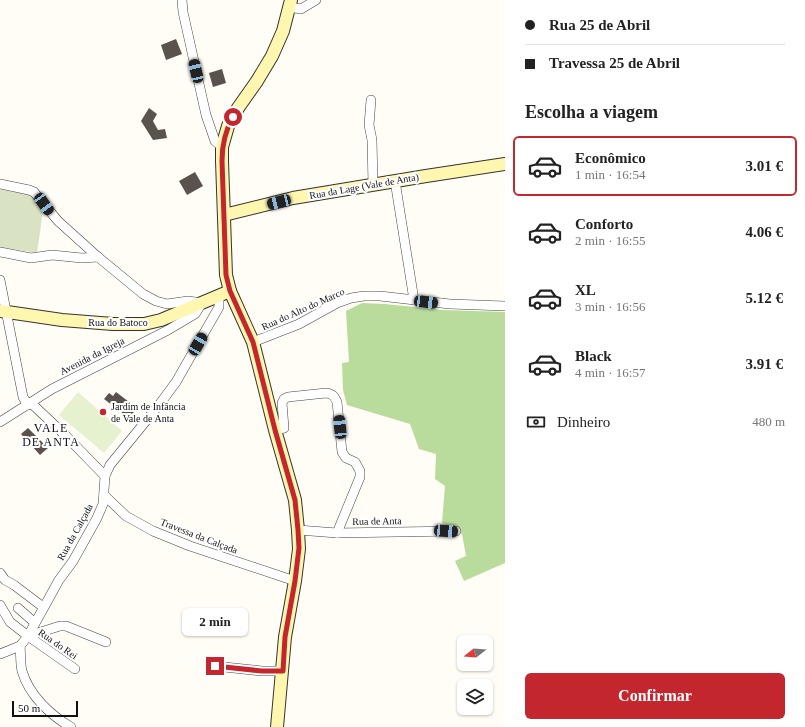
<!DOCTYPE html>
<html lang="pt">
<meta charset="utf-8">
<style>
:root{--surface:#fff;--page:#f2f2f2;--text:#222;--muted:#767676;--line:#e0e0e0;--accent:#c4262e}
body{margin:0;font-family:Georgia,serif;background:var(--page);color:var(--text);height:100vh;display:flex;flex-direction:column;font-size:15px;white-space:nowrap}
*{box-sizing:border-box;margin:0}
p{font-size:13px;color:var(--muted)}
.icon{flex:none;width:22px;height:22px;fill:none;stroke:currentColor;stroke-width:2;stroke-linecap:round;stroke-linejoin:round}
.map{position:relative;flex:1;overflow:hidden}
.details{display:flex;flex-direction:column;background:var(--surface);width:300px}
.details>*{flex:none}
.hud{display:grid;align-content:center;height:88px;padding:0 20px;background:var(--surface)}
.needle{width:26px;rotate:253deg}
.buttons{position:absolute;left:457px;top:635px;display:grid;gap:8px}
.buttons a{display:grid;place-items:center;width:36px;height:36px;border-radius:6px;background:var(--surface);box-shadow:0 1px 3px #0004;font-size:20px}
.scale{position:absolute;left:12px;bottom:10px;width:66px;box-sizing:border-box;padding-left:4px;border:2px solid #111;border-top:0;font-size:11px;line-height:14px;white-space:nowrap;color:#111;-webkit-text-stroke:3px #fff;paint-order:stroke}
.end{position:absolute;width:18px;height:18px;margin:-9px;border:5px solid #c4262e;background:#fff;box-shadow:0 0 0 2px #fff}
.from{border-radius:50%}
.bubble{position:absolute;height:28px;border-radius:6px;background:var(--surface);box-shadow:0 1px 3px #0004;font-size:13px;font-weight:700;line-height:28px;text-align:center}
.car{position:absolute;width:12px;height:24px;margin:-12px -6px;border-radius:5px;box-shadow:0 0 3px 1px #0007;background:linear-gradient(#222 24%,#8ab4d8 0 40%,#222 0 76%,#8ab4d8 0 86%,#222 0)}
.hud b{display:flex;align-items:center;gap:14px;height:38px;font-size:15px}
.hud b+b{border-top:1px solid var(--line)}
.hud i{width:10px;height:10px;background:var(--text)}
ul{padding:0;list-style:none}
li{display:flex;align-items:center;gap:12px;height:60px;margin:0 8px 6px;padding:0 12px;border:2px solid transparent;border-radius:6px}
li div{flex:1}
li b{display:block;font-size:15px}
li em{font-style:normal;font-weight:700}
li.current{border-color:var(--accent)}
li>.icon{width:36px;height:36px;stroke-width:1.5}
h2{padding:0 20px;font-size:18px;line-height:48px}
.pay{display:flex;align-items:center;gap:10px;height:44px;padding:0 20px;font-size:15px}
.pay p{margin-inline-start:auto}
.primary-button{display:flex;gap:8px;margin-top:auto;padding:8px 20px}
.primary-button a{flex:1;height:46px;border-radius:6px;background:var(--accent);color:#fff;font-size:16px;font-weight:700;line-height:46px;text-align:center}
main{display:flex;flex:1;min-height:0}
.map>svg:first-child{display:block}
.forest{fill:#b9dc9c}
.cemetery{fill:#d9e3c4}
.pitch{fill:#e6f2cf}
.building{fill:#5a524d}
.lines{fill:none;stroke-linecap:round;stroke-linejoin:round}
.street-casing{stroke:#444;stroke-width:10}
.secondary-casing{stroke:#333;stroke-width:14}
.street{stroke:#fff;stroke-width:9}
.secondary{stroke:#fff6b0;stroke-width:12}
.route{stroke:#c4262e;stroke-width:5}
.poi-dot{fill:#c4262e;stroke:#fff;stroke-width:1.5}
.labels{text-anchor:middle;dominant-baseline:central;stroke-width:4;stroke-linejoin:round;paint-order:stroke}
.street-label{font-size:10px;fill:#111;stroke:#fff}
.poi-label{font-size:10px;fill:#111;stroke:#fff;text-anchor:start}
.quarter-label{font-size:12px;letter-spacing:1px;fill:#111;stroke:#fff}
</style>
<main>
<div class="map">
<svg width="505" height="727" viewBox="0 0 505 727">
<rect width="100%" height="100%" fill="#fffdf5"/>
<!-- forest -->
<path class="forest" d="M362,303L385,304L443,310L505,312V563L464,581L455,561L466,556L462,534L442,523L445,486L435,479L436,454L419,449L410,424L347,405L343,390L342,363L349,362L346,311Z"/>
<!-- cemetery -->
<path class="cemetery" d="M0,189L30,195L38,201L43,211L37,253L0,247Z"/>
<!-- pitch -->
<path class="pitch" d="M78,392L122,431L104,453L59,415Z"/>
<!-- building -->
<g class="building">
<path d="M176,39L182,54L166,60L161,45Z"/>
<path d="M222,69L226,83L213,87L209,73Z"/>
<path d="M149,108L157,114L153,121L158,130L165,129L167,138L153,140L141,121Z"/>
<path d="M195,172L203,186L187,195L179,181Z"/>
<path d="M116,392L133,405L130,409L134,412L129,418L104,399L109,393L113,396Z"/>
<path d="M28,428L48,448L40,455L21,434Z"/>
</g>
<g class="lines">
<!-- street casing -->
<g class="street-casing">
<g id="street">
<path d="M182,0L183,12L206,115L215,141L222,147"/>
<path d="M289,7L301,9L316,0"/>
<path d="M371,100L369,125L372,140L373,185"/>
<path d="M395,181L414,300"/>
<path d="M0,184L29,190L34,192L58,221L98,257L143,294L156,301L167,304L188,301L202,303L195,314L168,330L52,389L0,422"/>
<path d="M0,252L31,258L52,255L82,258L98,257"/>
<path d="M0,280L23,397L28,405"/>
<path d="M253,342L299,324L337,303L351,298L364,296H380L450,304L505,306"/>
<path d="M31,403L65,435L105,476"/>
<path d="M275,430L284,428L282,403L284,399L288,397L326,393C333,394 334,396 337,402L342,452L346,458L355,462L360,471V477L337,533"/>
<path d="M104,495L126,516L153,531L190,546L295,581"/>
<path d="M298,530L337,533L456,531"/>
<path d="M0,573L5,580L14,585L43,607"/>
<path d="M0,605L10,622L28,636L75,669"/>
<path d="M18,608L35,623"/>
<path d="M28,636L60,626H66L106,642"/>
<path d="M20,646C21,654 20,663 22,671C29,695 50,715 71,727"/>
<path d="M0,654L20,646L28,636L59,580L73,561L97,518L103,504L105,476L110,465L159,405L176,382L219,307V296"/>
<path d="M215,666L262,671H283"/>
</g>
</g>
<!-- secondary casing -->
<g class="secondary-casing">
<g id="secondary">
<path d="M224,215L293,198L426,176L505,164"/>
<path d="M0,311L62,320L113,324H144L161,320L230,291"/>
<path d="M277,727L285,637L295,581L299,549L298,530L295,500L275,430L253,342L230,291L226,275L222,161V147L228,126L238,108L257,81L272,56L283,31L291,0"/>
</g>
</g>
<!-- street -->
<use href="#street" class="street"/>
<!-- secondary -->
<use href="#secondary" class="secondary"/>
</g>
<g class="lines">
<!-- route -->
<path class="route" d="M215,666L262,671H283L285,637L295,581L299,548L298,530L295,500L275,430L253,342L230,291L226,275L222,161C222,145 225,131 233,117"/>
</g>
<!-- markers -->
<circle class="poi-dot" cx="103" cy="412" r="4"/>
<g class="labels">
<!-- street labels -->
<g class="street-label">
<text transform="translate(364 186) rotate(-10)">Rua da Lage (Vale de Anta)</text>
<text transform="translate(303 309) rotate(-24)">Rua do Alto do Marco</text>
<text x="118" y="322">Rua do Batoco</text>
<text transform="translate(92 356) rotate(-27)">Avenida da Igreja</text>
<text transform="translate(377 521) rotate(-1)">Rua de Anta</text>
<text transform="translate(75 532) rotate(-61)">Rua da Calçada</text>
<text transform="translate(199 536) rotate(21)">Travessa da Calçada</text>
<text transform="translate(58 644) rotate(35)">Rua do Rei</text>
</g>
<!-- poi labels -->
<g class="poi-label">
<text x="111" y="406">Jardim de Infância<tspan x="111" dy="12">de Vale de Anta</tspan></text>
</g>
<!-- quarter labels -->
<g class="quarter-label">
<text x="51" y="428">VALE<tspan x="51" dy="14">DE ANTA</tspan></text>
</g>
</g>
</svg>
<div class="buttons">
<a><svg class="needle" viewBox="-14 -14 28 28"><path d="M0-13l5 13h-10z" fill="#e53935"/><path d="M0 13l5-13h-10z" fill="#767676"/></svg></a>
<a><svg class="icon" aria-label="layers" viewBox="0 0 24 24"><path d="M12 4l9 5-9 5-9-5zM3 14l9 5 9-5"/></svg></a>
</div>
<div class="scale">50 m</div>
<i class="end from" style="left:233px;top:117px"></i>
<i class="end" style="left:215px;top:666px"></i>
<div class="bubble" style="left:182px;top:608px;width:66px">2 min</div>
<i class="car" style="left:196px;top:71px;rotate:347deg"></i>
<i class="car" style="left:279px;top:202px;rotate:256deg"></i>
<i class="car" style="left:44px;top:204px;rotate:144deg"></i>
<i class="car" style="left:426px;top:302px;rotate:97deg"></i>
<i class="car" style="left:198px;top:344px;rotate:30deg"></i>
<i class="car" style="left:340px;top:427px;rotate:354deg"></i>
<i class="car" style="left:446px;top:531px;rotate:94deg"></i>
</div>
<section class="details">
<div class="hud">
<b><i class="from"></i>Rua 25 de Abril</b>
<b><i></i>Travessa 25 de Abril</b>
</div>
<h2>Escolha a viagem</h2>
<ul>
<li class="current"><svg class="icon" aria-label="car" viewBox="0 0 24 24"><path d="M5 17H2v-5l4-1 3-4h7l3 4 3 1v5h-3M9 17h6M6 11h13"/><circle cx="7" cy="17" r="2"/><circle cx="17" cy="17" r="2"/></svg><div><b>Econômico</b><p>1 min · 16:54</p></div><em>3.01 €</em></li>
<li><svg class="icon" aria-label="car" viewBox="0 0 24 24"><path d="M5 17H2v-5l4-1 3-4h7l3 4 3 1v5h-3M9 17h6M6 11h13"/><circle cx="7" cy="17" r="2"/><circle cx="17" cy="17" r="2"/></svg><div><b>Conforto</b><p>2 min · 16:55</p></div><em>4.06 €</em></li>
<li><svg class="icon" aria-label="car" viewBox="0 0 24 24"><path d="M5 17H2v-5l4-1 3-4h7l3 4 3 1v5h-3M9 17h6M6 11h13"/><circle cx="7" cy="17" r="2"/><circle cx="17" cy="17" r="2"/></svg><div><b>XL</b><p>3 min · 16:56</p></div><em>5.12 €</em></li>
<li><svg class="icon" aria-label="car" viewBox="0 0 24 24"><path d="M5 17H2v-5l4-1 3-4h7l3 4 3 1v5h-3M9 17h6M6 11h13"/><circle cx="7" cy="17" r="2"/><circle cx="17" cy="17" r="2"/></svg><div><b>Black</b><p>4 min · 16:57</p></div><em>3.91 €</em></li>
</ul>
<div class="pay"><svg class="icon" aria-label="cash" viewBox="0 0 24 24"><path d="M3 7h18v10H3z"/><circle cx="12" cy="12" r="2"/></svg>Dinheiro<p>480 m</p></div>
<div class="primary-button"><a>Confirmar</a></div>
</section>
</main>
